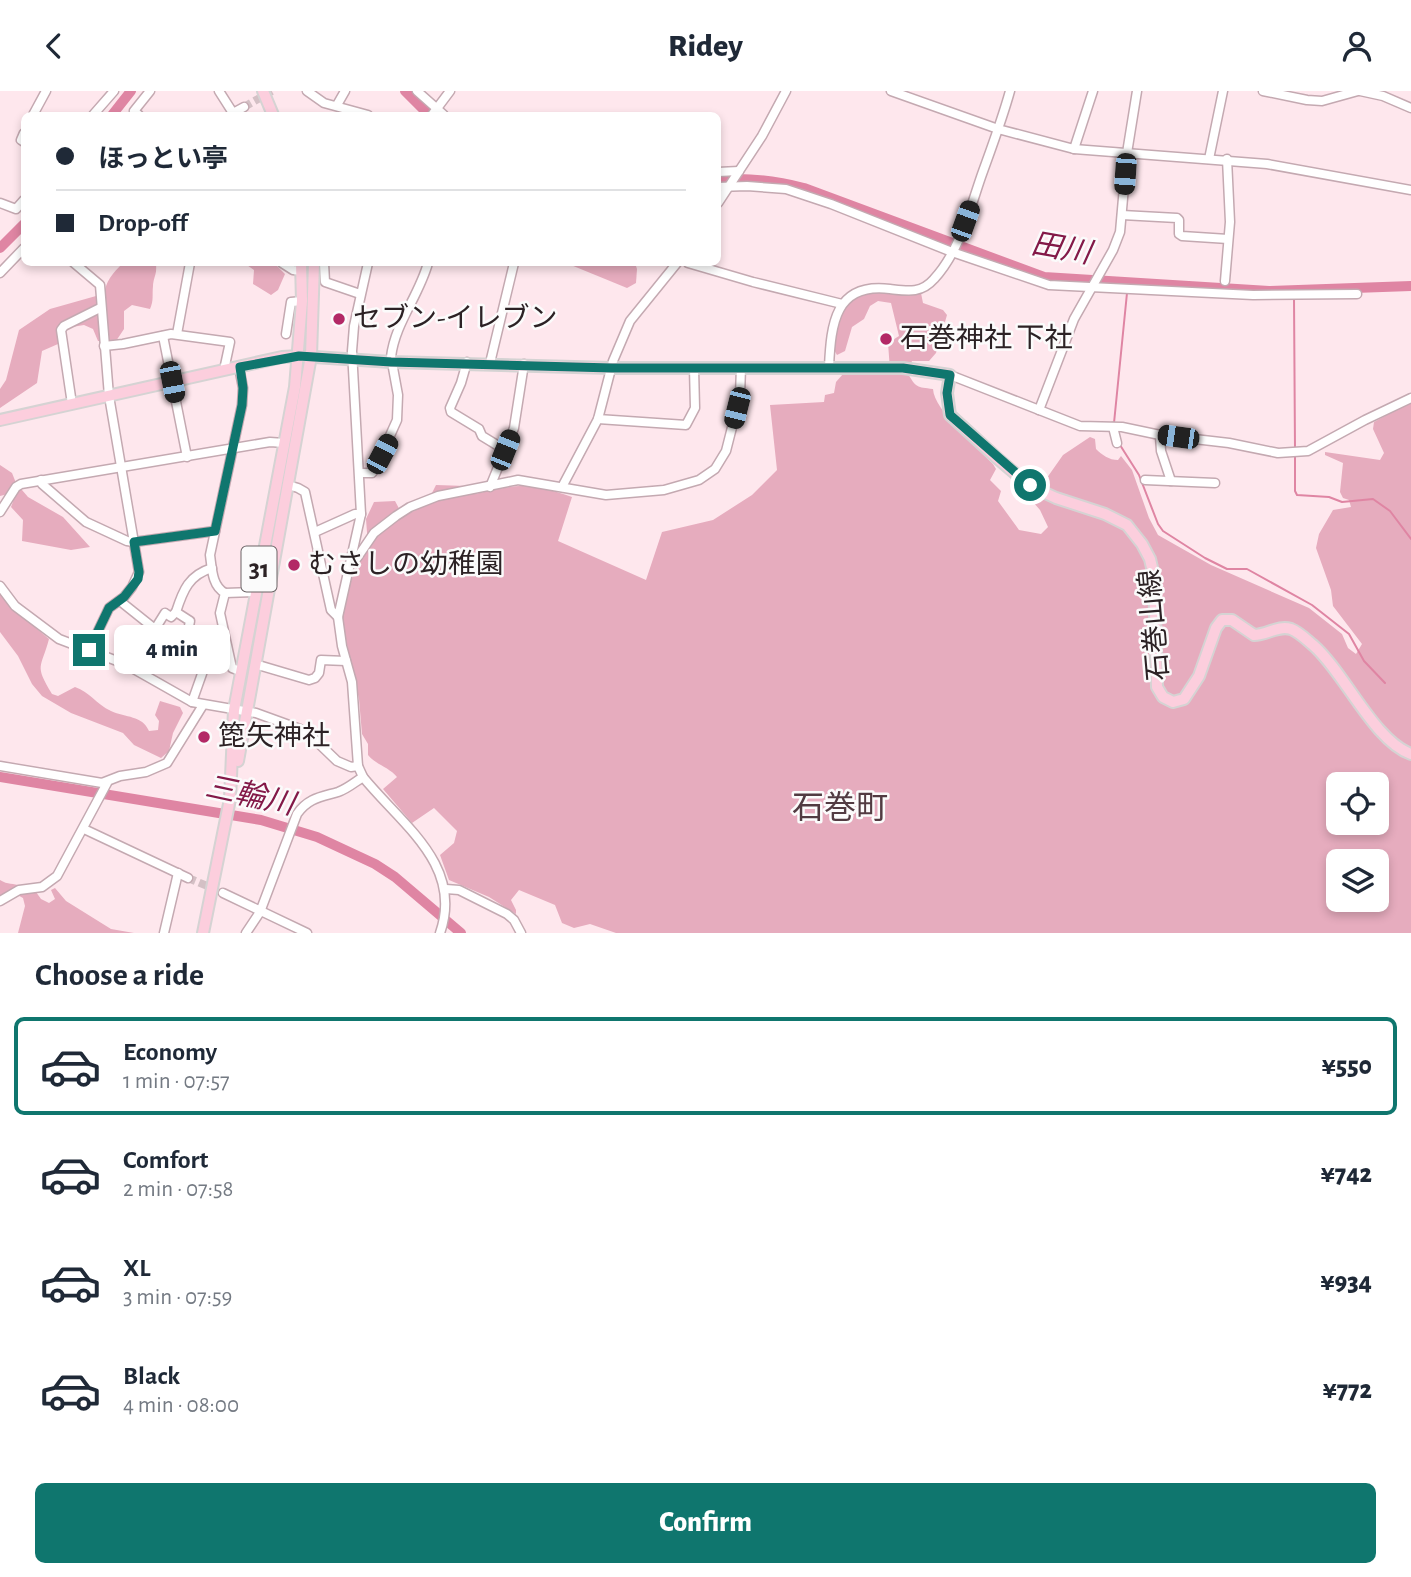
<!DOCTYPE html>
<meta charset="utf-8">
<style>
:root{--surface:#fff;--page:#f2f2f3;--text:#1f2937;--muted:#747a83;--line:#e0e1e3;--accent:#0f766e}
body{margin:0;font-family:"Alegreya Sans","Noto Sans JP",sans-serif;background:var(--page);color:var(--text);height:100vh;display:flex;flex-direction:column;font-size:26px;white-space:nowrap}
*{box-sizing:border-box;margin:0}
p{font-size:23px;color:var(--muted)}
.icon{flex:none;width:38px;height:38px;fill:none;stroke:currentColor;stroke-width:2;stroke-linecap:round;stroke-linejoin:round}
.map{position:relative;height:842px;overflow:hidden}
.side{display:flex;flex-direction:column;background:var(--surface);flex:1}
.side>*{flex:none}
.guide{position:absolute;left:21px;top:21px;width:700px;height:154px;border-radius:10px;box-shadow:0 4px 10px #0003;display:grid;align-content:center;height:154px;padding:0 35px;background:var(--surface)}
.fabs{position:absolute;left:1326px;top:681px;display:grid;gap:14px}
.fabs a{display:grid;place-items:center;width:63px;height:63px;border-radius:10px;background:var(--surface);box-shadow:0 4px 10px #0003;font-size:35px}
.end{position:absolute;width:32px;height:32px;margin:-16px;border:9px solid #0f766e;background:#fff;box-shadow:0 0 0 4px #fff}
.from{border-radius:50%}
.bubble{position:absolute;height:49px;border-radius:10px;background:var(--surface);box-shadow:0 4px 10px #0003;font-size:23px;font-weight:800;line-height:49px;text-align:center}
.car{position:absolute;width:21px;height:42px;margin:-21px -10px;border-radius:9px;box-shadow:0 0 5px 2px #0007;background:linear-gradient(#222 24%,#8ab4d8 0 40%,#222 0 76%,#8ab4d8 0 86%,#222 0)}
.guide b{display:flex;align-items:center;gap:24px;height:66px;font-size:26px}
.guide b+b{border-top:2px solid var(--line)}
.guide i{width:18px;height:18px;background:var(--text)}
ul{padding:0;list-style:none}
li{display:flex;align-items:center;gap:21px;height:98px;margin:0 14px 10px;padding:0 21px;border:4px solid transparent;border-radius:10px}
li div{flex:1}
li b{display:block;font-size:26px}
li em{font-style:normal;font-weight:800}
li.active{border-color:var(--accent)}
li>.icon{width:63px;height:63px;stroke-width:1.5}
h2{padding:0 35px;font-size:32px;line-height:84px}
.button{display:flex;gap:14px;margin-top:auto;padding:14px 35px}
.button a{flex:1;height:80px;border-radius:10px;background:var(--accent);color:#fff;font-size:28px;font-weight:800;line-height:80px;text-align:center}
header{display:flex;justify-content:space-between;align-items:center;height:91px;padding:0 35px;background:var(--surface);font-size:32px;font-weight:800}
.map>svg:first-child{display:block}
.green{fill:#e6acbe;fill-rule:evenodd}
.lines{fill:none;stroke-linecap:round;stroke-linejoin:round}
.stream{stroke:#df85a3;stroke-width:2}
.river{stroke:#df85a3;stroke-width:10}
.minor-tunnel{stroke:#d4c0c5;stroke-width:8;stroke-dasharray:8 4;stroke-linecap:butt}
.minor-casing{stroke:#c4a9b1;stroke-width:11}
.major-casing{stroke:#d5d3d3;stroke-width:14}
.minor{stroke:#fff;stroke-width:8}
.major{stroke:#fccedd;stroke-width:10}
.route{stroke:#0f766e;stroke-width:9}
.poi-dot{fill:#b32966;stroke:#fbfbfb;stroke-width:2.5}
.labels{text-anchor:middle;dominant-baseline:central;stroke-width:5;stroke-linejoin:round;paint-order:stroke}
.shield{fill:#fbfbfb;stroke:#6a6365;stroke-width:2}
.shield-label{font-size:26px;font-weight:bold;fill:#2c2225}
.poi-label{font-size:28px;fill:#2c2225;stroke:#fbfbfb;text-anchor:start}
.street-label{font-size:28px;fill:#2c2225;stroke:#fbfbfb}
.water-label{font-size:30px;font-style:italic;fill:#831948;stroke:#fbfbfb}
.quarter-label{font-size:32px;fill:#523b42;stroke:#fbfbfb}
</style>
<header><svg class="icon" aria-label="back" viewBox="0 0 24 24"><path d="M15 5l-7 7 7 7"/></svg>Ridey<svg class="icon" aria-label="person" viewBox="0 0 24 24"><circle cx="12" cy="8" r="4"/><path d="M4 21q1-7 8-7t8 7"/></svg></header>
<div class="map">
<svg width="1411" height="842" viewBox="0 0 1411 842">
<rect width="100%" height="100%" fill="#fee7ed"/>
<!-- green -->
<g class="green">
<path d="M123,172H156C157,185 154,184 153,195C152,204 154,209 150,218L132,214L124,220V238L116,250H98L93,238L84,234L60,238L58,253L42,260L37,292L0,317V298L6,289L19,239L50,218L96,205L104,206C105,190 113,182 123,172Z"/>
<path d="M244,172H274L285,183L278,199L271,204L253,193L254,179Z"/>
<path d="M566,172H635L637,178L636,192L627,197Z"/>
<path d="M879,199L921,202L923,212L943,219L947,224L936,262L929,270H912L907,281C916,297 917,296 933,298C934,319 978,358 993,373L996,378L990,389L1001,400L998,410L1019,439L1041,443L1048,436L1040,419L1020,396L1022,392L1037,401L1063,364L1090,346L1095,348L1096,358C1102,364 1109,369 1118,369L1121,365L1132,379L1149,427L1158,444L1211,474L1309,517L1342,543L1348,557L1356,563L1362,553L1333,515L1331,499L1316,457L1319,443L1333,419L1351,416L1349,409L1343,407L1340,401L1343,372L1325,364V361L1380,369L1384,362L1373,338L1374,331L1411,311V842H616L590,833L574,837L562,832L555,814L519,799L511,809L516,819V823L489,806L449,789L440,764L454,752L457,740L434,717L412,732L383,698L397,686C389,676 376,674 368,664V653L362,643L359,608L342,531L348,498L359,469L368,455L366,428L374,411L395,410L403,425L426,414L436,394L466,395L475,403C519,393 528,391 572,406L558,450L646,489L662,441L713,429L752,404L777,379L770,314L824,311L825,304L834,302L836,291L843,283H881L890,279L888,252L899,245L891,212L878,210L870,215L864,228L852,236L845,260L837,264L833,257C840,220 838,209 879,199ZM1339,693H1377V732H1339ZM1339,770H1377V808H1339Z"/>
<path d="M0,374L12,382L16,392L28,406L63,426L90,456L71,459L22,450L23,429L11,416L14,408L8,403L0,405Z"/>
<path d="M0,500L18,522L49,548C41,578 34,573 52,603L58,605L75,596C90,601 96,613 111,620C126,627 142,624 149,640L158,639L159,630L155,624L160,610L180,616L183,622L173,642L169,660L161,667L134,654L123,642L71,622L42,605L32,593L18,565L0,541Z"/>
<path d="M0,789C8,794 13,792 21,795C27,796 29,800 36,801L41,808L49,812L55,808L51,799L55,797L66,810L111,838L134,842H18L25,815L23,807L12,801L0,805Z"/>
</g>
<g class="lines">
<!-- stream -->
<g class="stream">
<path d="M1294,207L1295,359"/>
<path d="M1114,332L1127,202"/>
<path d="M1120,354L1139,384L1158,433L1163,440L1205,467L1227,478H1247L1312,514L1349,543L1364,570L1385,592"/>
<path d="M1295,364V400L1297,404L1329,406L1342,411L1373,408L1390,420L1411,448"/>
</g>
<!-- river -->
<g class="river">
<path d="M405,0L429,24"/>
<path d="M112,24L131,0"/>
<path d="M718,89C747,86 776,90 804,97L1044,186L1269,200L1411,195"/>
<path d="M0,157L24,133"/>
<path d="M0,686L261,729L317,746L375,773L395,786L461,842"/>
</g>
<!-- minor-tunnel -->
<g class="minor-tunnel">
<path d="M244,16L272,0"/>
<path d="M188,787L217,799"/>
</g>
<!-- minor casing -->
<g class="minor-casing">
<g id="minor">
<path d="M219,0L233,22L244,16"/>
<path d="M307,0L324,12L368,24"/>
<path d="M417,0L444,24"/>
<path d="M891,0L998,38L1074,58L1267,73L1411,99"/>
<path d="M1263,0L1307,9L1322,10L1358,0"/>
<path d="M1360,0L1383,5L1411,17"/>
<path d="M337,14L345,0"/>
<path d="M33,24L46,0"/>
<path d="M93,24L114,0"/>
<path d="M139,24L134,20L150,0"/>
<path d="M432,24L450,0"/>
<path d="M24,42L21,49L24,51"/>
<path d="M1074,58L1093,0"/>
<path d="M1209,68L1223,0"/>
<path d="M718,81L739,80"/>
<path d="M718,96L747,95L786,98L831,113L952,161L1049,194L1253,204L1357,203"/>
<path d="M0,112L16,118L24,109"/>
<path d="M718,112L762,45L786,0"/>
<path d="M1122,124L1177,127L1179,129V143L1182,145L1228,148"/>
<path d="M74,172L100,194L109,305L139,481L132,496L124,506L109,517L89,559"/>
<path d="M282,172L293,179L302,180"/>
<path d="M324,172L325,191L360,203"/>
<path d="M368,172L354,235L352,260L361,423L338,526L342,555L352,591L358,675L363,686C401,733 464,774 440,842"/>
<path d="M688,172L753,191L842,213"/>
<path d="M0,182L24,157"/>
<path d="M1225,190L1230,131L1227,68"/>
<path d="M177,243L190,172"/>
<path d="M286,243L291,211L302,210"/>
<path d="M163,245L187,366"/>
<path d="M104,255L123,253L171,243L230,251L224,279"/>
<path d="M467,271L461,292L450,317L451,321L479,338L482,345L505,359"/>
<path d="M490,272L514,172"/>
<path d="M239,276L243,297L242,314L210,464C212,478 212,495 225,502L220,522L232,577L240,580"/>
<path d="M829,276C831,233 835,191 890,198C907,200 921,203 934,188C959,161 969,121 981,86C991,58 1002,29 1010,0"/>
<path d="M950,284L1080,335L1122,336L1160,344L1229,352L1278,362L1308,360L1365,329L1411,307"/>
<path d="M72,313L61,239L64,235L100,217"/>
<path d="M1039,319L1074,228L1113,159L1120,141L1127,62L1137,0"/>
<path d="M598,328L686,334L695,317L694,277"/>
<path d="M1113,336L1117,352"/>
<path d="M1160,344L1161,360L1171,390"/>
<path d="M360,382H372L375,378L397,329L398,304L391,266C395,232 419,205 428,172"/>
<path d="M41,389L42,393L86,431L127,450L134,451L215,440"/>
<path d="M1145,389L1215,392"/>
<path d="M288,394L298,397L305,401L331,519L338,526"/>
<path d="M490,396L514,337L524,273"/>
<path d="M562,396L598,328L613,270L630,230L677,172"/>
<path d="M0,421L16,396L21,393L270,351L284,352"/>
<path d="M315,441L355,423H361"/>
<path d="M351,471L357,467L374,442L396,425L410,416L438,405L518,389L606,404L664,399L699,389L715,378L726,360L740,305L741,276"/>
<path d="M0,495L15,515L59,548L125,573L192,611L256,622L300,638L310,644L337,670L351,676L358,675"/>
<path d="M225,502L254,501"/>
<path d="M120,510L155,538L165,522L171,526L176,521"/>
<path d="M255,573L309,589L315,587L319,582L321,569L346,570"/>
<path d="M192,611L203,580L197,573L183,566L190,530L176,521C183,499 189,484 212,477"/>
<path d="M0,675L102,692L120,685L146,681L167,672L203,614"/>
<path d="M84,738L188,787"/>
<path d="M446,798L459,799L507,823L514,829L521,842"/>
<path d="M223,802L307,842"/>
<path d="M0,810L19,799L42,796L57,785L107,692"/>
<path d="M164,842L178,782"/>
<path d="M246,842L260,821L297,723C308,707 321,706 338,701C347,698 355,691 363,686"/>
</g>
</g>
<!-- major casing -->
<g class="major-casing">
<g id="major">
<path d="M263,0L273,24"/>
<path d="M0,329L282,266L299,265L391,271L612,277H903L950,284L947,302L950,324L997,367L1030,395L1056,407L1105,423L1127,434L1142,453L1150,468L1154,485L1157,596L1163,606L1173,611L1184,608L1199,585L1216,537L1222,529H1232L1254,544C1267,544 1278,534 1291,538C1299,541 1307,549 1313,554C1345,582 1374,650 1411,663"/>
<path d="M238,670L311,265L314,172"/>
<path d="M203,842L230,708L234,619L295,296L302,210L301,172"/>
</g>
</g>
<!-- minor -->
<use href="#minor" class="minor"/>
<!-- major -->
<use href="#major" class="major"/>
</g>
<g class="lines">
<!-- route -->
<path class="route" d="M89,559L109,517L124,506L138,488L139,481L134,451L215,440L242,314L243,297L240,276L299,265L391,271L612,277H903L950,284L947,302L950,324L1030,394"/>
</g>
<!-- markers -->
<g class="poi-dot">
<circle cx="339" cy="228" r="7"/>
<circle cx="886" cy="248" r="7"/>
<circle cx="294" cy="474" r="7"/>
<circle cx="204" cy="646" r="7"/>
</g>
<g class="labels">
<!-- shield labels -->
<rect class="shield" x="241.5" y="455.5" width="35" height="45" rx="5"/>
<g class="shield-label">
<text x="259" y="478">31</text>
</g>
<!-- poi labels -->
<g class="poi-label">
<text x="353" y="228">セブン-イレブン</text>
<text x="900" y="248">石巻神社 下社</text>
<text x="308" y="474">むさしの幼稚園</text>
<text x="218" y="646">箆矢神社</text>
</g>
<!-- street labels -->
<g class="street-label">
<text transform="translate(1155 534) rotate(-95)">石巻山線</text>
</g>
<!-- water labels -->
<g class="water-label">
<text transform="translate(1061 158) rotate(10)">田川</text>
<text transform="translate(250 705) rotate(12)">三輪川</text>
</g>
<!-- quarter labels -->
<g class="quarter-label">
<text x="840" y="717">石巻町</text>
</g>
</g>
</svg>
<div class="fabs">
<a><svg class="icon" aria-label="locate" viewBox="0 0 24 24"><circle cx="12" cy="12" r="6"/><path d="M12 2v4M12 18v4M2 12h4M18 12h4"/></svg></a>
<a><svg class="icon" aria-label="layers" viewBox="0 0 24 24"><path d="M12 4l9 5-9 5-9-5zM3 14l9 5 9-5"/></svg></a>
</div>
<i class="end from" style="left:1030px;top:394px"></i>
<i class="end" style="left:89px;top:559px"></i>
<div class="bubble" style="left:114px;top:534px;width:116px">4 min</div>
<i class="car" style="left:1125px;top:83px;rotate:184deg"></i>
<i class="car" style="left:965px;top:130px;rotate:20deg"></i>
<i class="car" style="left:172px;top:291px;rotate:169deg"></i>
<i class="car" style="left:737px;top:317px;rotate:194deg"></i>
<i class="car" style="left:1178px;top:346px;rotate:278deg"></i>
<i class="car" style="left:505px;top:359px;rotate:22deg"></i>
<i class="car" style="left:382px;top:363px;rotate:28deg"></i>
<div class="guide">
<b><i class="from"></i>ほっとい亭</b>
<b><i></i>Drop-off</b>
</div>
</div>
<section class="side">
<h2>Choose a ride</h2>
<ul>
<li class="active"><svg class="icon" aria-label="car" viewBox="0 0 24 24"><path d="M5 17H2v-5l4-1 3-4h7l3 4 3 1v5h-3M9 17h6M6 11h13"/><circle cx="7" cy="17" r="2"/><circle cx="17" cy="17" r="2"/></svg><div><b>Economy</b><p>1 min · 07:57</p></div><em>¥550</em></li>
<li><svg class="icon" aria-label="car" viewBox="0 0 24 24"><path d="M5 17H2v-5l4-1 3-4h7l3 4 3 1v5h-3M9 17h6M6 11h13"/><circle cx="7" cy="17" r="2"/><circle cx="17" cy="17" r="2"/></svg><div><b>Comfort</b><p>2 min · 07:58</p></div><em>¥742</em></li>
<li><svg class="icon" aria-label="car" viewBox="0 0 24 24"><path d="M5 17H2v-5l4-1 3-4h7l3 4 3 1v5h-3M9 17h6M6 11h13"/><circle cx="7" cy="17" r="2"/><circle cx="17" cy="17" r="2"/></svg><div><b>XL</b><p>3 min · 07:59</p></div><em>¥934</em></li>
<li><svg class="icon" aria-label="car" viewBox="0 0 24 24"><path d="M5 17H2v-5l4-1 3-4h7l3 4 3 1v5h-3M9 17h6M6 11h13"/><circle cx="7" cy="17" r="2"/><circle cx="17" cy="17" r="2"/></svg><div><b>Black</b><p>4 min · 08:00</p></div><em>¥772</em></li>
</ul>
<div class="button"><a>Confirm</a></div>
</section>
